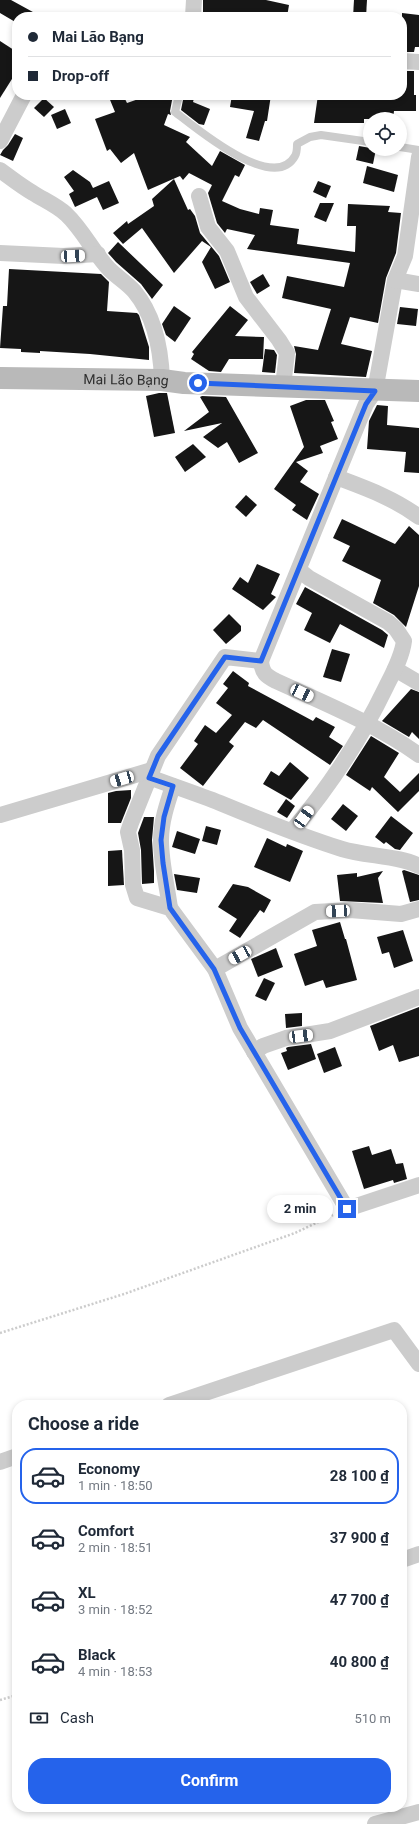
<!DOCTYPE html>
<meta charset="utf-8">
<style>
:root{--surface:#fff;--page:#f6f6f7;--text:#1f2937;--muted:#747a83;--line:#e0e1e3;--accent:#2563eb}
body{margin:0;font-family:Roboto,sans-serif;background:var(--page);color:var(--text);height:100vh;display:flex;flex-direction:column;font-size:15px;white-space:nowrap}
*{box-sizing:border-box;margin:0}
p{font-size:13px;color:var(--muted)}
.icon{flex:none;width:22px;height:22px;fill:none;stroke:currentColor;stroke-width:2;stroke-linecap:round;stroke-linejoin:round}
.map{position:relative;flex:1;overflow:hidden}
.sheet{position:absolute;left:12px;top:1400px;width:395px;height:412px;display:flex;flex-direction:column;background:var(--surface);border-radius:16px;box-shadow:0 2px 6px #0003}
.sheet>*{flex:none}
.top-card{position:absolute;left:12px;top:12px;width:395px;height:88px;border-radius:16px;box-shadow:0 2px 6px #0003;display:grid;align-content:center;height:88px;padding:0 16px;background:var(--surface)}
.tools{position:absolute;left:363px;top:112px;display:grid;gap:8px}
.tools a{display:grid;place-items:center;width:44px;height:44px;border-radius:50%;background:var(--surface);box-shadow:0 2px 6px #0003;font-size:20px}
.end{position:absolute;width:18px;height:18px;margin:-9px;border:5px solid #2563eb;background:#fff;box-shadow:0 0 0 2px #fff}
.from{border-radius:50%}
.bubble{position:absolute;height:28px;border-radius:14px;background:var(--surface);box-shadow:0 2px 6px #0003;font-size:13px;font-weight:700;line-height:28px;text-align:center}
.car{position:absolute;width:12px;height:24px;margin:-12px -6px;border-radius:5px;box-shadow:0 0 3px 1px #0007;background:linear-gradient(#fff 24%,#345 0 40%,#fff 0 76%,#345 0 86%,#fff 0)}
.top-card b{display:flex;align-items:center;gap:14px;height:38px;font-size:15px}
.top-card b+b{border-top:1px solid var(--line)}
.top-card i{width:10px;height:10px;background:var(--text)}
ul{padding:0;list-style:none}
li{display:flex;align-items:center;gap:12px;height:56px;margin:0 8px 6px;padding:0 8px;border:2px solid transparent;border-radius:16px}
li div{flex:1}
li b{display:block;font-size:15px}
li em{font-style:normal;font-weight:700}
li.active{border-color:var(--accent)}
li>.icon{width:36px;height:36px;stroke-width:1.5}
h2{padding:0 16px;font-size:18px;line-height:48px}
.pay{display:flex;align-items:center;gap:10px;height:44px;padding:0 16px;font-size:15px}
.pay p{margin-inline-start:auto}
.primary-button{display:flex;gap:8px;margin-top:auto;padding:8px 16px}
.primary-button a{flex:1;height:46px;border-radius:16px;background:var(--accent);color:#fff;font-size:16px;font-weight:700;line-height:46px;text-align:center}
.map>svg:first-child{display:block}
.building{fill:#161616}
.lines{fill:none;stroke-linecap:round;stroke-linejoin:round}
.path{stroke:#ccc;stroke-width:2.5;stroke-dasharray:2 2;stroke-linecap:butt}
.lane{stroke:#ccc;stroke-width:8}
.street{stroke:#ccc;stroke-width:16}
.secondary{stroke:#b9b9b9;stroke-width:22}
.route{stroke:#2563eb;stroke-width:5}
.labels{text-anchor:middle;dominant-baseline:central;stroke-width:4;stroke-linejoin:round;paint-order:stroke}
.street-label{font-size:14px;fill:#2f2f2f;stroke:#fff}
</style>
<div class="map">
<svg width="419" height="1824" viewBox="0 0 419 1824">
<rect width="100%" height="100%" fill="#fff"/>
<!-- building -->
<g class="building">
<path d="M0,0H11L42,17H17V23L0,13Z"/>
<path d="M203,0H266L289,5L287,17H203Z"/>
<path d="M354,0H367L366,17H353Z"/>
<path d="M402,13L419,15V47H415L414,52H402Z"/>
<path d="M0,41L17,52V71L0,98Z"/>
<path d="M402,71H414V95H416V111H394L393,119H364V123H314L318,95H402Z"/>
<path d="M108,95H123L127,103L150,95H173L170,111L171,115L168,114L164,125L190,137L186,142L212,166L220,151L245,165L239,177L235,175L222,201L240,209L259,214L260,208L273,210L270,225L299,229L297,244L355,252L356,226H347L348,204L390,206L388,212L401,213L396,253L386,278L378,323L350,317L341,344L372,351L366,377L294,373L296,354L294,346L318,350L331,309L282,298L287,276L344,287L350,263L247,249L255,235L227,229L225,233L217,223L208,193L212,185L189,173L183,180L180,176L148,190L134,153L121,163L110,149L107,151L95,119L115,112Z"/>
<path d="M184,95H195L193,102L210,109L204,125L199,124L181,110Z"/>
<path d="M232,95H271L267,121H265L259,141L246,138L254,111L230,107Z"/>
<path d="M44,98L54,107L44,117L34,108Z"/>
<path d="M65,109L71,123L57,129L51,115Z"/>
<path d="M15,134L23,138L13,161L0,155L3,150L8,145Z"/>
<path d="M359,146L376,149L373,164L356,160Z"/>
<path d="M367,166L398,175L394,192L363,183Z"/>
<path d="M73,170L90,182L93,188L109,181L119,203L103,210L97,197L75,207L69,194L74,191L64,177Z"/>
<path d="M174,179L188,210L190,209L195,216L200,233L219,256L230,282L215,289L202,262L211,247L202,241L174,273L142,228L123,244L113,233L127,221L128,224L154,206L152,199Z"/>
<path d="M318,181L331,186L326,198L313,192Z"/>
<path d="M320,203H334L326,222L314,217Z"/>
<path d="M118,242L163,285L152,299L141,284L116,262L108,253Z"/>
<path d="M9,269L101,274L109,282L107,311L137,313L139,315L149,347V360L90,354L40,351V353L21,352V349L0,348L3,306H7Z"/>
<path d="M263,274L270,286L257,294L250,282Z"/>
<path d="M174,306L191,318L175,342L166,335L162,324Z"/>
<path d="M230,306L248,320L235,336L264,337L263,359H229L221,372L209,371L191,359L194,354L192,352Z"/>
<path d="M400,307L418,309L416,326L397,324Z"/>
<path d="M265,349L274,350L277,355L275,373L262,372Z"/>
<path d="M159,393H167L175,433L154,437L146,396Z"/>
<path d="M202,396L226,397L258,453L239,463L227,442L218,448L203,437L222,423L184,431L209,412L200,397Z"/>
<path d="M306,400H325L334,421L331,422L338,439L320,446L323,453L296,462L308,471L300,482L319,494L307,520L292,510L296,505L274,489L304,447L290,406Z"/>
<path d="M377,405L388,406L387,425L419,428V473L404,472L406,452L367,449L369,421Z"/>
<path d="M193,444L206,457L185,472L175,457Z"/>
<path d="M246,495L257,505L246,517L235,507Z"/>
<path d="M342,519L395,544L409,526L419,535V586L406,627L394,615L373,603L381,580L342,561L350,546L333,538Z"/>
<path d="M257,564L280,574L271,594L276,597L263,610L232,589L240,577L248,583Z"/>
<path d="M305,587L382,630L388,635L384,648L340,624L330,643L304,630L312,613L296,604Z"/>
<path d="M229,614L241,626V631L226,644L213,630Z"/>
<path d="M332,649L350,654L341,682L323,677Z"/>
<path d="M233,671L249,683L248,686L313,721L316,717L335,727L329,737L343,746L330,765L263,720L256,728L245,722L229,742L234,746L203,786L180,768L198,744L194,741L205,725L216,733L232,715L216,703L228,688L223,684Z"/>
<path d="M411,689L419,692V739L412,732L409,737L382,721Z"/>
<path d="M371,736L399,753L384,777L400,792L419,773V791L398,812L372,787L370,791L346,775Z"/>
<path d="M290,762L309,778L291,800L263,784L271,771L279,776Z"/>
<path d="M131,790V798L121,823H108V793L116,791Z"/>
<path d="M286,799L295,806L287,818L277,812Z"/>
<path d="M343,804L358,816L346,831L331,819Z"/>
<path d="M391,816L413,833L400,850L395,849L386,842L384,844L375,837Z"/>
<path d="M144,817H154L152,840L154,871V883L142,884L141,850L138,833Z"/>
<path d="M206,826L221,830L217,845L202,841Z"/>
<path d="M177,831L200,839L195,854L172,847Z"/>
<path d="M267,838L286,847L287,844L303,851L290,882L254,867Z"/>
<path d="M122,850L124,885L108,886V851Z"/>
<path d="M404,870L419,875V900L410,902L402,871Z"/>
<path d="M383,871L378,878L383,903L340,901L337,875L357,873V877Z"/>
<path d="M174,874L200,878L197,893L177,890Z"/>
<path d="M233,884L248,887L271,900L264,913L260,910L240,938L229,931L237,919L218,907Z"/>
<path d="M340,922L345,939H346L357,980L326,988L323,980L305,986L294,954L317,946L312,930Z"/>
<path d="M403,930L413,961L394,968L389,952L382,954L377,937Z"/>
<path d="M276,948L283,967L258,977L251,959Z"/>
<path d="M264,978L275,983L266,1001L255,996Z"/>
<path d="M419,1007V1056L399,1062L393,1045L379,1051L370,1026Z"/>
<path d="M302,1013V1026L286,1028L285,1014Z"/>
<path d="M311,1044L316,1059L288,1070L281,1053L287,1051L286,1048L288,1047Z"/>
<path d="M335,1047L342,1066L324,1073L317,1054Z"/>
<path d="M369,1146L372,1155L391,1149L396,1164L403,1163L407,1179L394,1183L393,1180L364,1189L352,1151Z"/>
</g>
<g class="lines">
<!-- path -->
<g class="path">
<path d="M0,1333L124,1294L295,1233L333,1215"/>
<path d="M0,1700L17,1695"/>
</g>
<!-- lane -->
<g class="lane">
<path d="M179,95L175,112C196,128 274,194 295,156C297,153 297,147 297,144L310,137L321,135L370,142"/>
<path d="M400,147L419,150"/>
</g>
<!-- street -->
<g class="street">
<path d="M193,17L194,0"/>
<path d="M402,61L419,62"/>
<path d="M0,141L24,95"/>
<path d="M419,157L405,256L395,280L375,391L366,404L261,661L225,657L158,756L131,823L128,832L132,850L133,885L137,898L170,908L215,969L240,1028L347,1209L419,1185"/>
<path d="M0,170C11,178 21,186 33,193C44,200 56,205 66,214C83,230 93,252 109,269C117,277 127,283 134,291C155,316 161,349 162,380"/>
<path d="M199,196L208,227L227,251L246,297L279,340L287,353L283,386"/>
<path d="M0,253L64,256L98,254"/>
<path d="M395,280L419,284"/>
<path d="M336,477C365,488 394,498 419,517"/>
<path d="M261,661C262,673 266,676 276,681C324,703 376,724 419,755"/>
<path d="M395,669L419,683"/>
<path d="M149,777C173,786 197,794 220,803C261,820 301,836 342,849C364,856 402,856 419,866"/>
<path d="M0,815L152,770"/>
<path d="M292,831C329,787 361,739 386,687C393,673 402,657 404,641L396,629L388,622L309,578L299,570"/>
<path d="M170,908C167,885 161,863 161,840C161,822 167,804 173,786"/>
<path d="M215,969L315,912L350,910L401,914L419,909"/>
<path d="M254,1052L263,1046L286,1038L330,1031L419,997"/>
<path d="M169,1405L394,1330L419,1364"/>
<path d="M0,1462L17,1456"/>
<path d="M402,1560L419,1554"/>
<path d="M375,1824L419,1812"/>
</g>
<!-- secondary -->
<path class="secondary" id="s1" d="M0,378L162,380L184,383L419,391"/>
</g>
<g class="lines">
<!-- route -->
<path class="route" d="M198,383L375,391L366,404L261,661L225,657L158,756L149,778L173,786L164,817L161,840L163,863L170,908L214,969L240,1028L347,1209"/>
</g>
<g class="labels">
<!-- street labels -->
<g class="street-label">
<text stroke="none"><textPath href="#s1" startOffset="126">Mai Lão Bạng</textPath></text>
</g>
</g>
</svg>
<div class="tools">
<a><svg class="icon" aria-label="locate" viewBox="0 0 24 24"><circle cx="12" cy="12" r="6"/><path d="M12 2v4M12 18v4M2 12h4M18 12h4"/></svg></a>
</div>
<i class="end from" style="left:198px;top:383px"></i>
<i class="end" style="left:347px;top:1209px"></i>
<div class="bubble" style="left:267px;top:1195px;width:66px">2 min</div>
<i class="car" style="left:73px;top:256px;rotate:87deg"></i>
<i class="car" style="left:302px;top:693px;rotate:115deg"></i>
<i class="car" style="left:122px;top:779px;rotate:254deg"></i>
<i class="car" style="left:304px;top:817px;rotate:36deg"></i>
<i class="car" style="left:338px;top:911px;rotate:267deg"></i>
<i class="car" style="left:240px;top:955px;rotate:241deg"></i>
<i class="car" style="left:301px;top:1036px;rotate:83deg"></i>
<div class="top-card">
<b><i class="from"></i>Mai Lão Bạng</b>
<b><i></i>Drop-off</b>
</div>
<section class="sheet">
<h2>Choose a ride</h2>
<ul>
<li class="active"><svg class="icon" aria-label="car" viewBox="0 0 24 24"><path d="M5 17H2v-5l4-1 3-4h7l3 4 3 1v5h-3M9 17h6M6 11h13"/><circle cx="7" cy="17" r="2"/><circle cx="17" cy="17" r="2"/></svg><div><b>Economy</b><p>1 min · 18:50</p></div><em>28 100 ₫</em></li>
<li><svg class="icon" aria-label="car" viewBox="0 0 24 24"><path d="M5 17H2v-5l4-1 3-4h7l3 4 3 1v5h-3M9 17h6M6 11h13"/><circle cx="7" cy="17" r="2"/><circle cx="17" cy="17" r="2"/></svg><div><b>Comfort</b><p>2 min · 18:51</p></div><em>37 900 ₫</em></li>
<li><svg class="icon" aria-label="car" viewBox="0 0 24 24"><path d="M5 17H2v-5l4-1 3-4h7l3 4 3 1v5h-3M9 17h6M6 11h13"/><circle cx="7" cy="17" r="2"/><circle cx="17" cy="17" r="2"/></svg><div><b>XL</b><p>3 min · 18:52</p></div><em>47 700 ₫</em></li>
<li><svg class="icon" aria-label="car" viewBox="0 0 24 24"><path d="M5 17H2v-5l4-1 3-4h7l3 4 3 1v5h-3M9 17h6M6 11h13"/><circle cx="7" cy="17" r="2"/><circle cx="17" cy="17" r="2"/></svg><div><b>Black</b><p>4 min · 18:53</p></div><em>40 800 ₫</em></li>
</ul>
<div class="pay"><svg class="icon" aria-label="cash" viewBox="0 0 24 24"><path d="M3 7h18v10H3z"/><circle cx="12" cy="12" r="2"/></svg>Cash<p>510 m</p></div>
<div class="primary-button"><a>Confirm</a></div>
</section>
</div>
